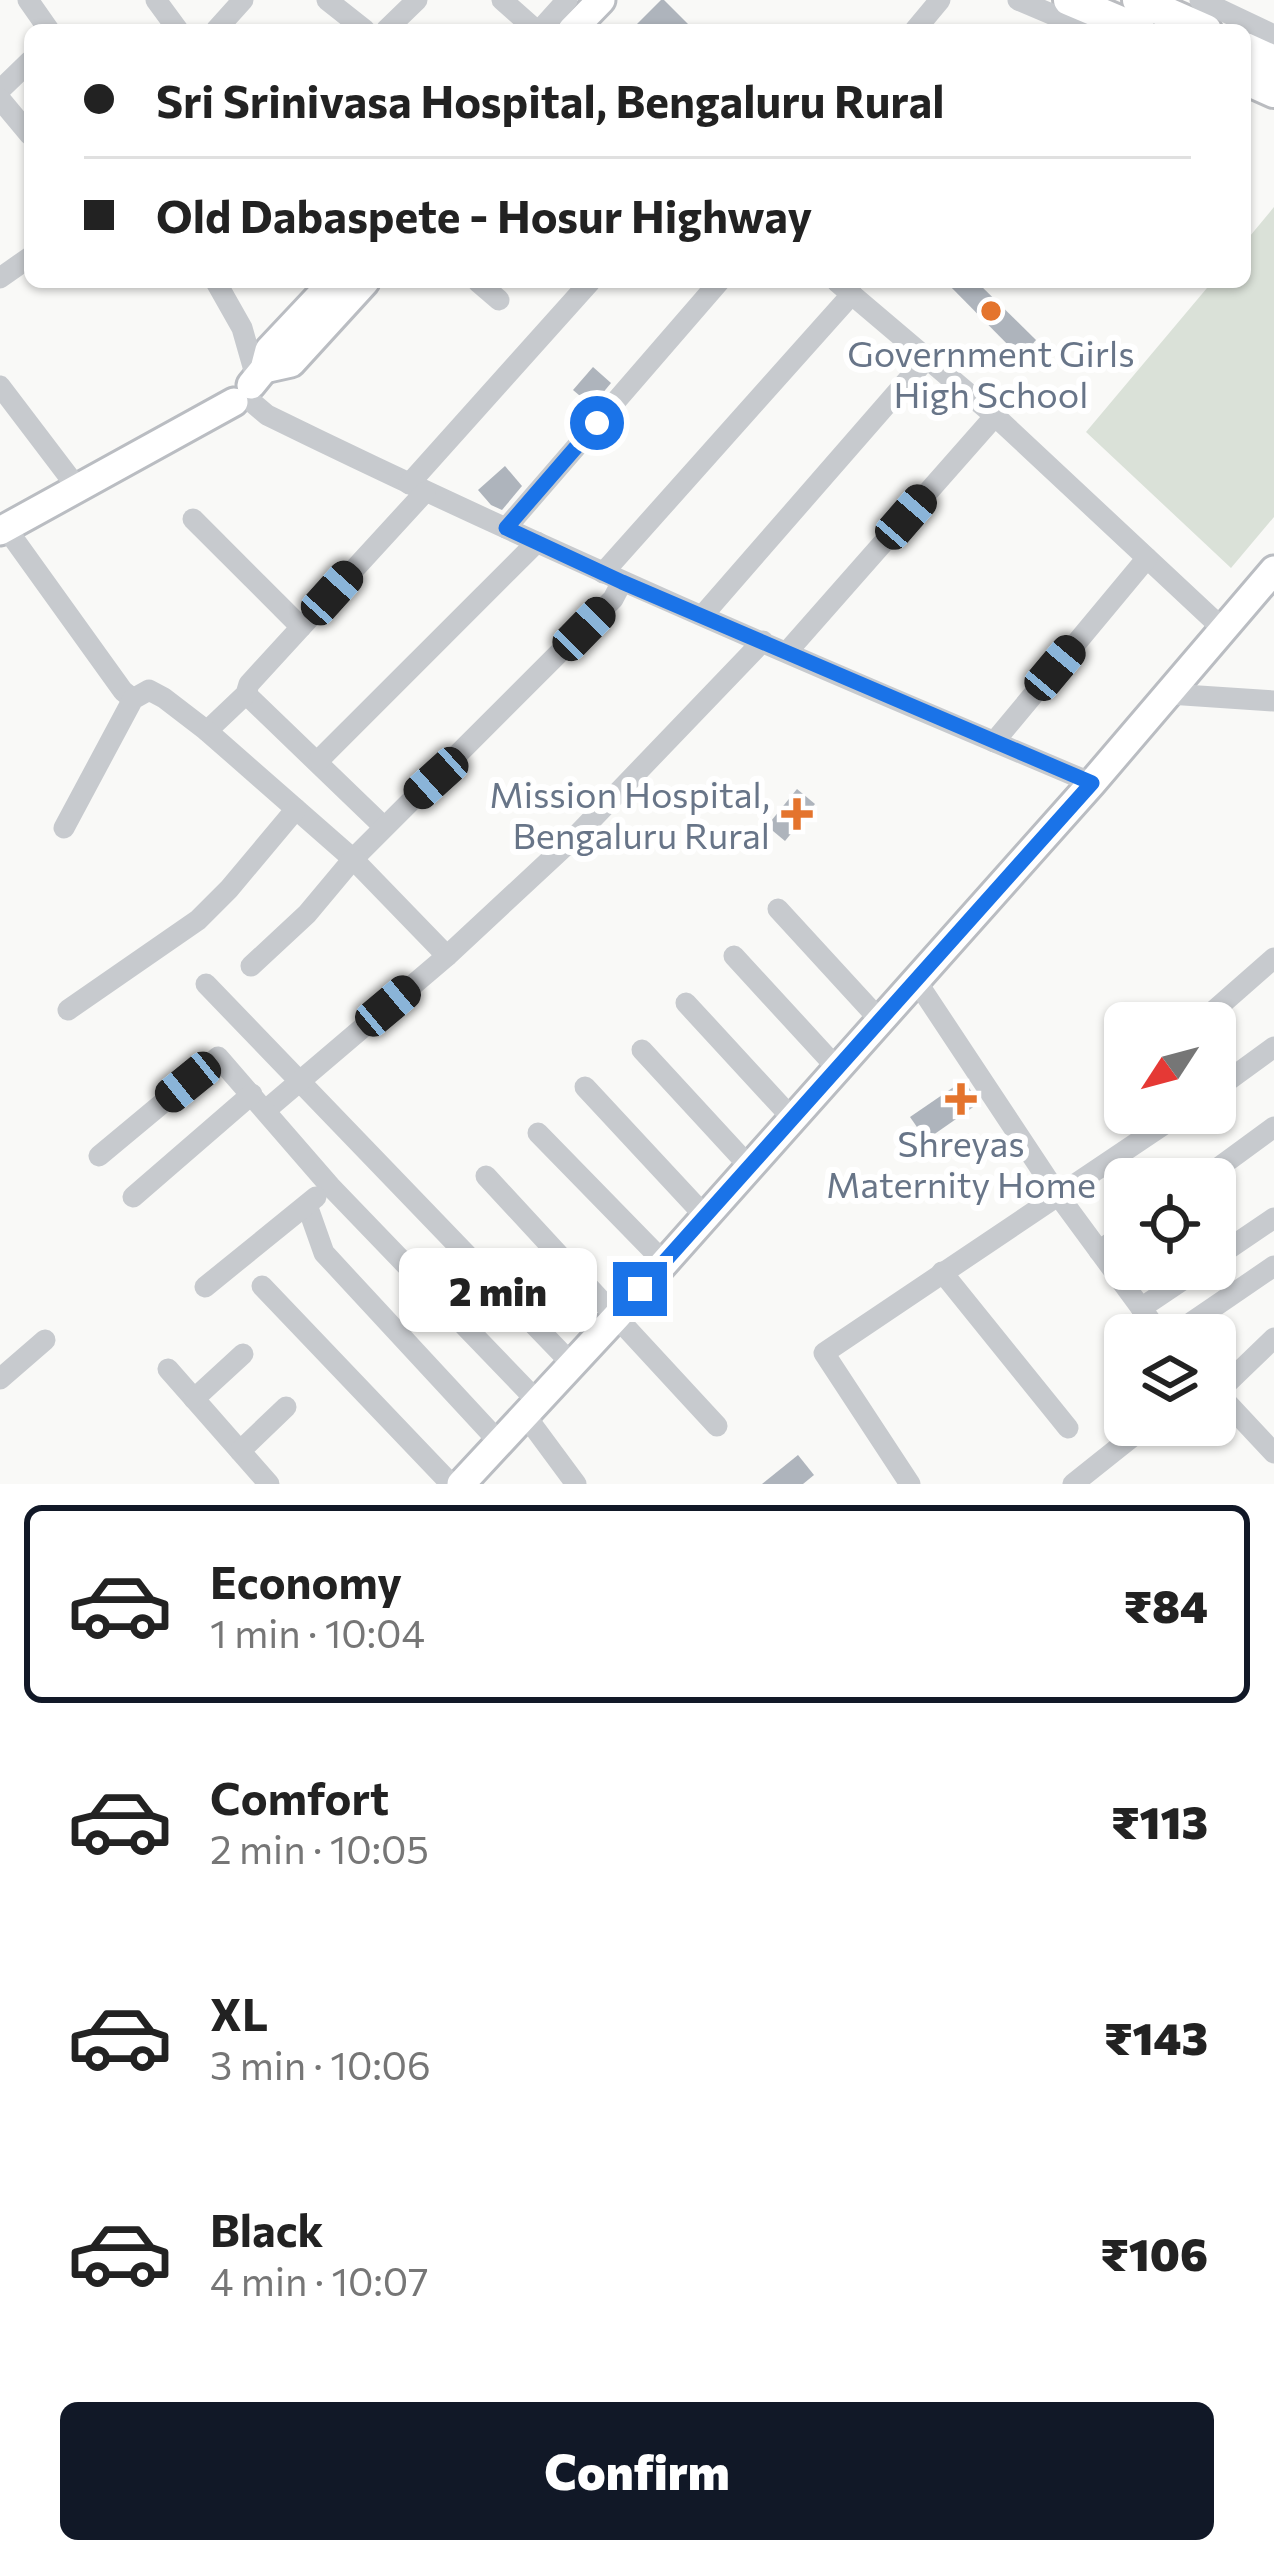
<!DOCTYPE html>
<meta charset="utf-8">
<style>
:root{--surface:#fff;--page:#f2f2f2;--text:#222;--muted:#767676;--line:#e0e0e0;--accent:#111827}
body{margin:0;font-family:Commissioner,sans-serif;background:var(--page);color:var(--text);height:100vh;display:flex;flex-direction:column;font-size:45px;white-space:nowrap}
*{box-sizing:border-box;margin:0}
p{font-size:39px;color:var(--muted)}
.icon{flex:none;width:66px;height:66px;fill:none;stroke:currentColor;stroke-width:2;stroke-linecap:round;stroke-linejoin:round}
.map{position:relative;height:1484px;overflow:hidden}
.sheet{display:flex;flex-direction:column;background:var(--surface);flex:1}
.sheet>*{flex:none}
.banner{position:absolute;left:24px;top:24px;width:1227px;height:264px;border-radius:18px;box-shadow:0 3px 9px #0004;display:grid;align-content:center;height:264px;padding:0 60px;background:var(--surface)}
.needle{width:78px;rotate:234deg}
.controls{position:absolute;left:1104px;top:1002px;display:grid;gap:24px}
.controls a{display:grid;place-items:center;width:132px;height:132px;border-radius:18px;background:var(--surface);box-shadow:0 3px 9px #0004;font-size:60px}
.end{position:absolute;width:54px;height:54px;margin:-27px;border:15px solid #1a73e8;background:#fff;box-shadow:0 0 0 6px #fff}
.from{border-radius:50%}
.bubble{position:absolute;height:84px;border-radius:18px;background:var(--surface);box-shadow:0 3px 9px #0004;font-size:39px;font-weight:800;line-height:84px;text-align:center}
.car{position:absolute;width:36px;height:72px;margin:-36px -18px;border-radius:15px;box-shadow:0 0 9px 3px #0007;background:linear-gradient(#222 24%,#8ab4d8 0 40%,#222 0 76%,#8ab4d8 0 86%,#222 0)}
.banner b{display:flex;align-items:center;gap:42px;height:114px;font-size:45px}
.banner b+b{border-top:3px solid var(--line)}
.banner i{width:30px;height:30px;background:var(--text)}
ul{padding:21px 0 0;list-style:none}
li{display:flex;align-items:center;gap:36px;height:198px;margin:0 24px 18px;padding:0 36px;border:6px solid transparent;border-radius:18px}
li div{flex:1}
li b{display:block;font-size:45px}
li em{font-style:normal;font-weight:800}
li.selected{border-color:var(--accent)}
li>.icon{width:108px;height:108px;stroke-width:1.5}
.cta{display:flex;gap:24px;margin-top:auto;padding:24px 60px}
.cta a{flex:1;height:138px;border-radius:18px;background:var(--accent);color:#fff;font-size:48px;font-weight:800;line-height:138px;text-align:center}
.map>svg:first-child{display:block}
.green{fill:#dae1d8}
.building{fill:#aeb4bc}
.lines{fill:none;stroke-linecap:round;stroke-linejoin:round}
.major-casing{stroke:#babdc2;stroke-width:33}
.highway-casing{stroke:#babcc0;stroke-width:36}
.minor{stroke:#c7cace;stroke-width:21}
.major{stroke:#fff;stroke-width:27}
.highway{stroke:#fff;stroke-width:30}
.route{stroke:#1a73e8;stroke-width:15}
.poi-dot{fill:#e4742d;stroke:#fff;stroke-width:4.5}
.labels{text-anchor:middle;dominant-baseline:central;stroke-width:12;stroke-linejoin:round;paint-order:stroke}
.poi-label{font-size:36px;fill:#687588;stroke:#fff}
</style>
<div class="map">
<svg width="1274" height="1484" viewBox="0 0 1274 1484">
<rect width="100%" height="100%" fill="#f9f9f7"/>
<!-- green -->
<path class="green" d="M1274,207V517L1231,568L1086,432L1212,282H1245V242Z"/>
<!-- building -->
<g class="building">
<path d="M661,0H664L694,30H631Z"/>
<path d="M946,282H977L1036,340L1021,358Z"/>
<path d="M593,367L611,383L592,406L573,390Z"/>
<path d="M505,466L522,486L502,510L491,505L478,490Z"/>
<path d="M797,789L815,804L785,841L767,826Z"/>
<path d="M964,1080L979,1103L926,1140L910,1117Z"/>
<path d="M798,1455L814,1475L803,1484H762Z"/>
</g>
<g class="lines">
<!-- major casing -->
<g class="major-casing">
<g id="major">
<path d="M572,30L601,0"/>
<path d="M264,369L291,363L365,282"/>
<path d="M251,385L264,369L269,350L333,282"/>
<path d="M0,531L234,402"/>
<path d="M461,1484L617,1316L1092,783L1274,570"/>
</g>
</g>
<!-- highway casing -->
<g class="highway-casing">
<g id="highway">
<path d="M1069,0L1140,30"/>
<path d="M1138,0L1206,30"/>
<path d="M1245,48L1274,61"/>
<path d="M1245,79L1274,92"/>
</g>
</g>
<!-- minor -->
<g class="minor">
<path d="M28,0L49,30"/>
<path d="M156,0L178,30"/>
<path d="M327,0L365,30"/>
<path d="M502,0L536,30"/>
<path d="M1018,0L1089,30"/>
<path d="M1200,0L1274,35"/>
<path d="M216,30L243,0"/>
<path d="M386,30L417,0"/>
<path d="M540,30L567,0"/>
<path d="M915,30L940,0"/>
<path d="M0,90L30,61"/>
<path d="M0,99L30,135"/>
<path d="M0,278L30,257"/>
<path d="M216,282L242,328L256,377"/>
<path d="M478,282L499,300"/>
<path d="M837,282L995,416L1223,629"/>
<path d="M0,386L79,490"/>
<path d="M254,404L267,415C538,548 814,666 1092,783"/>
<path d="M409,484L590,282"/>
<path d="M193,519L301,627"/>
<path d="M6,528L123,691L133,699"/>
<path d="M506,528L719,282"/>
<path d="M603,573L852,294"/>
<path d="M703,615L927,358"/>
<path d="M787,652L995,416"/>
<path d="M246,694L383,826"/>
<path d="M1169,694L1274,701"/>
<path d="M207,731L246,694L249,684L425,492"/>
<path d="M994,742L1147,558"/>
<path d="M319,760L537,542"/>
<path d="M64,828L133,699L149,690L164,698L207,731L353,859L613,599L622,582"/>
<path d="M778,909L879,1019"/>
<path d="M734,956L836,1067"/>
<path d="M251,966L307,914L353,859L447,956"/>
<path d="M915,979L1058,1195L1161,1335"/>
<path d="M206,984L572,1364"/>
<path d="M686,1003L791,1117"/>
<path d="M68,1010L198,920L229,889L296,809"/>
<path d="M1200,1023L1274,958"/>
<path d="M642,1050L748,1165"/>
<path d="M585,1087L704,1215"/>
<path d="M1215,1090L1274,1047"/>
<path d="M266,1110L447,956L576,836L763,641"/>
<path d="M538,1133L663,1261"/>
<path d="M99,1156L218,1057L330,1186L538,1402"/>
<path d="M486,1176L717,1426"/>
<path d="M1203,1179L1274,1127"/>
<path d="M133,1197L252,1094"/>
<path d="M307,1205L324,1253L500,1443"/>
<path d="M1099,1251L1125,1233"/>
<path d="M1215,1258L1274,1218"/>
<path d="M942,1272L1068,1428"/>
<path d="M262,1286L451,1484"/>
<path d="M205,1287L316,1197"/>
<path d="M1141,1308L1199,1269"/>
<path d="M1173,1335L1274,1266"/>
<path d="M168,1369L269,1484"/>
<path d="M0,1379L45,1340"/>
<path d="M1215,1390L1274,1453"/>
<path d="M1218,1392L1274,1338"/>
<path d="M194,1399L243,1354"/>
<path d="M525,1415L576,1484"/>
<path d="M240,1451L286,1407"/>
<path d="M910,1484L824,1353L1181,1113"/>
<path d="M1073,1484L1147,1425"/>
</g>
<!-- major -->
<use href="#major" class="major"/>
<!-- highway -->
<use href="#highway" class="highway"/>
</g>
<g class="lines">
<!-- route -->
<path class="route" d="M597,423L506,528L622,582L1092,783L640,1289"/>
</g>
<!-- markers -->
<g class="poi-dot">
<circle cx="991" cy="311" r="12"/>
<path d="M791 796h12v12h12v12h-12v12h-12v-12h-12v-12h12z"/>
<path d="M955 1081h12v12h12v12h-12v12h-12v-12h-12v-12h12z"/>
</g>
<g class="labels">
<!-- poi labels -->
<g class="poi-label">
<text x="991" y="352">Government Girls<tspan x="991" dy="41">High School</tspan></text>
<text x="770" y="793" text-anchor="end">Mission Hospital,<tspan x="770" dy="41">Bengaluru Rural</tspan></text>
<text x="961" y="1142">Shreyas<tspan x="961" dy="41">Maternity Home</tspan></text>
</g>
</g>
</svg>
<div class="controls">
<a><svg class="needle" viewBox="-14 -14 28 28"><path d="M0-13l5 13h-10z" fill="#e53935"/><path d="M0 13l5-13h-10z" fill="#767676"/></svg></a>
<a><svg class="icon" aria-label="locate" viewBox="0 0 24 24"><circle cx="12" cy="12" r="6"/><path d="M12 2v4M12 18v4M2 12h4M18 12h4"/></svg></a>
<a><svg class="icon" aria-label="layers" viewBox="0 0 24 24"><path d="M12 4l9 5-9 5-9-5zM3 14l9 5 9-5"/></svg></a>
</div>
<i class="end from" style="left:597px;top:423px"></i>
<i class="end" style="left:640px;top:1289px"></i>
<div class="bubble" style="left:399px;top:1248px;width:198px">2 min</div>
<i class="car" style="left:906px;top:517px;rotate:41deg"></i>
<i class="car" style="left:332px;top:593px;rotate:42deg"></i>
<i class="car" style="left:584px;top:629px;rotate:44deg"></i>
<i class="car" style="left:1055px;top:668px;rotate:40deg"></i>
<i class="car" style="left:436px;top:778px;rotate:228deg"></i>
<i class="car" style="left:388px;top:1006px;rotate:50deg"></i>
<i class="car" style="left:188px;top:1082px;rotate:231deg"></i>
<div class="banner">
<b><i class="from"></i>Sri Srinivasa Hospital, Bengaluru Rural</b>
<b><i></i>Old Dabaspete - Hosur Highway</b>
</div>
</div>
<section class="sheet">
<ul>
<li class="selected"><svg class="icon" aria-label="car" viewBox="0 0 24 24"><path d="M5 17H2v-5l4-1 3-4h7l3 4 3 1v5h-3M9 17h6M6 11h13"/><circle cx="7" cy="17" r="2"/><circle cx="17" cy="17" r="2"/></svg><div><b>Economy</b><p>1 min · 10:04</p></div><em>₹84</em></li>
<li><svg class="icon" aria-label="car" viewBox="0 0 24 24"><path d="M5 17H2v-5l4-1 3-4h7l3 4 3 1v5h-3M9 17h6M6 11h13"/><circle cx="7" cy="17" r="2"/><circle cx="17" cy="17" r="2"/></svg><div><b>Comfort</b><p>2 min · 10:05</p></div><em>₹113</em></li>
<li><svg class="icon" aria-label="car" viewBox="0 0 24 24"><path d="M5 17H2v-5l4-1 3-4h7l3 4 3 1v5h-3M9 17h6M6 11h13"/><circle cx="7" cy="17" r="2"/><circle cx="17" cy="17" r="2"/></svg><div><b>XL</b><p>3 min · 10:06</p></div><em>₹143</em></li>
<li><svg class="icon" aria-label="car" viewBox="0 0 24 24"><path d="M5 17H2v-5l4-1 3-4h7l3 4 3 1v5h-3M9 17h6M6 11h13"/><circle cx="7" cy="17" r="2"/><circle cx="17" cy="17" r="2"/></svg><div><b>Black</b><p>4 min · 10:07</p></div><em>₹106</em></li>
</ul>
<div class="cta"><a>Confirm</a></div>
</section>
